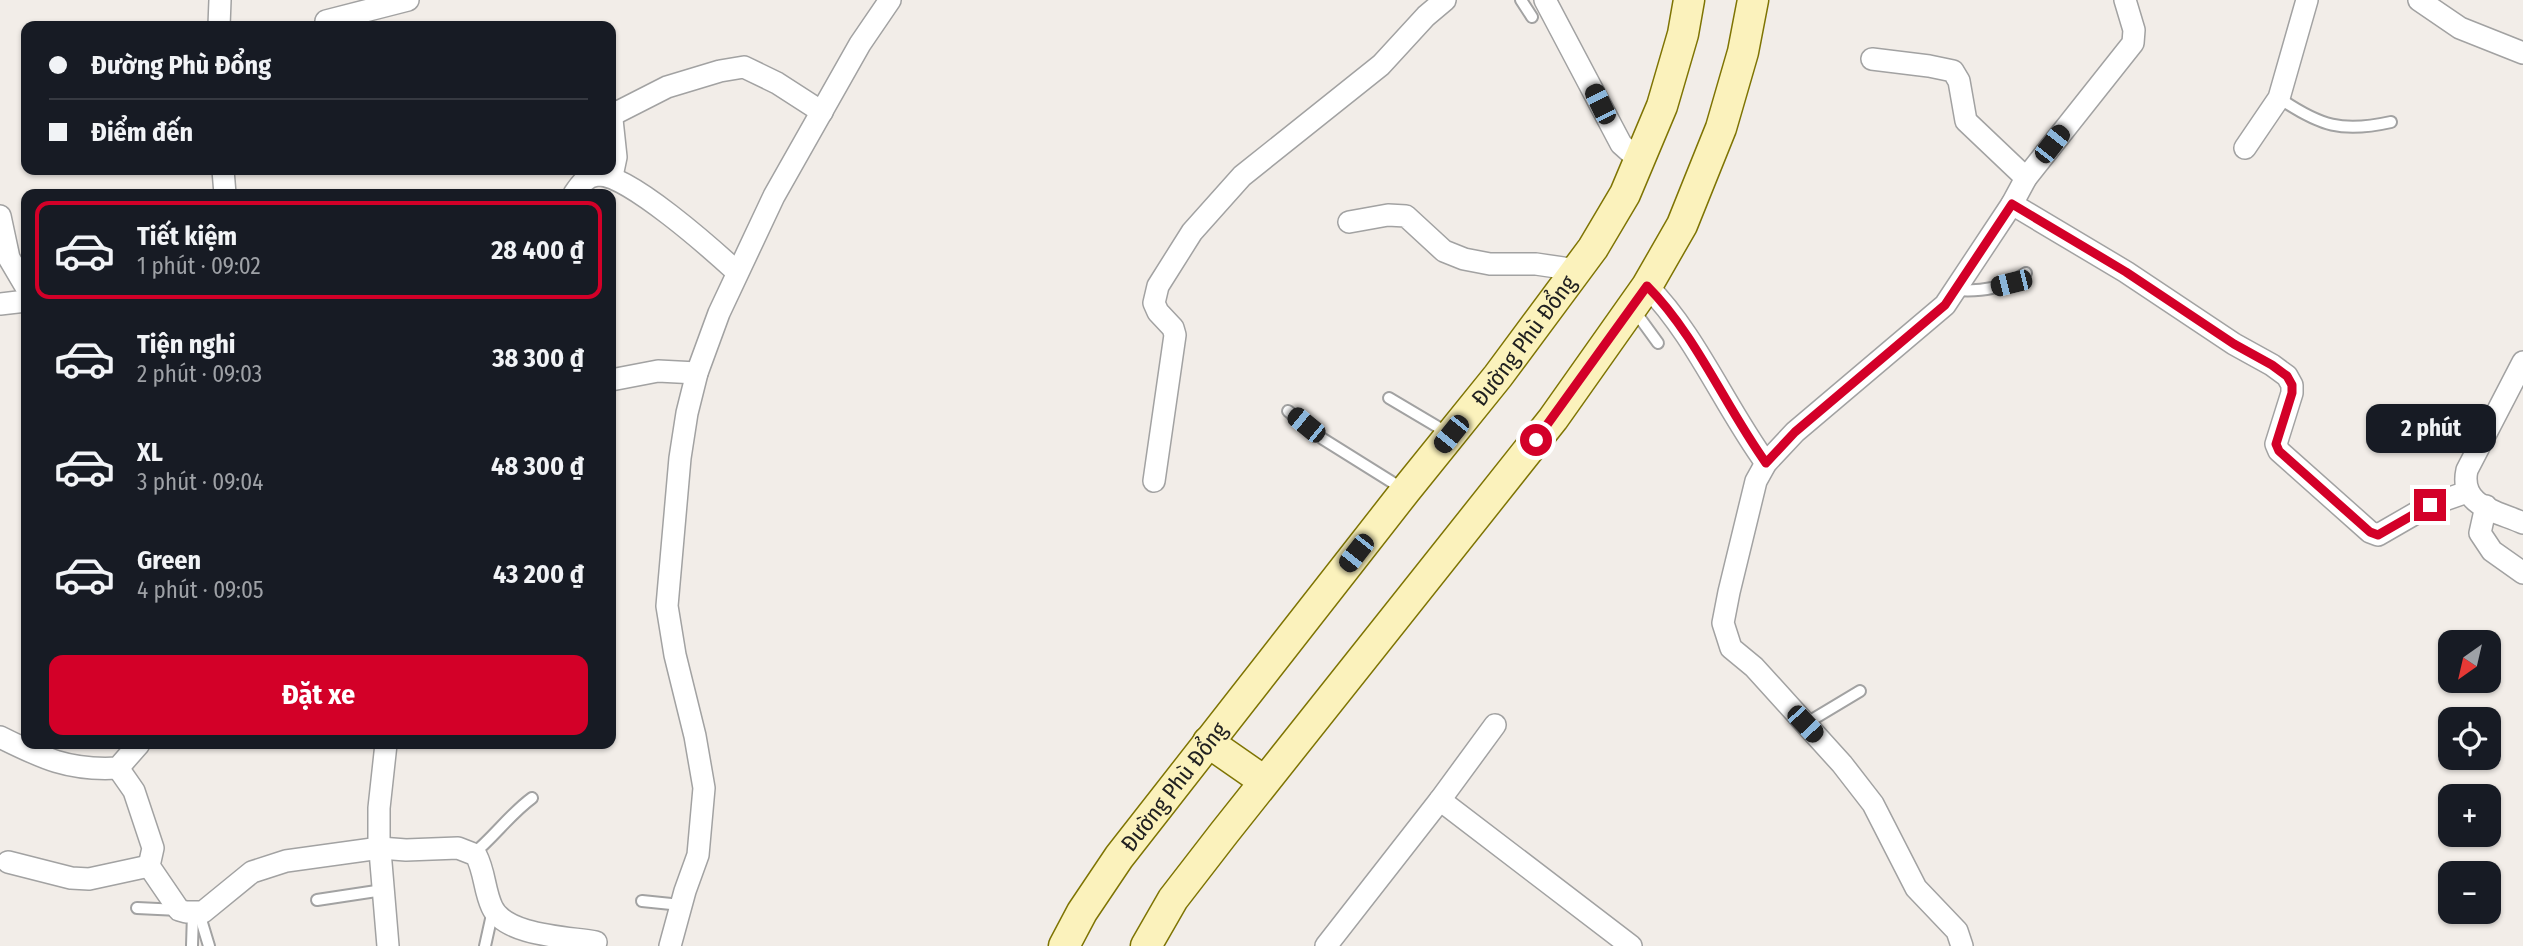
<!DOCTYPE html>
<html lang="vi">
<meta charset="utf-8">
<style>
:root{--surface:#171b24;--page:#20242c;--text:#f1f3f6;--muted:#9ea1a6;--line:#363941;--accent:#d30028}
body{margin:0;font-family:"Fira Sans Condensed",sans-serif;background:var(--page);color:var(--text);height:100vh;display:flex;flex-direction:column;font-size:26px;white-space:nowrap}
*{box-sizing:border-box;margin:0}
p{font-size:23px;color:var(--muted)}
.icon{flex:none;width:38px;height:38px;fill:none;stroke:currentColor;stroke-width:2;stroke-linecap:round;stroke-linejoin:round}
.map{position:relative;flex:1;overflow:hidden}
.sheet{position:absolute;left:21px;top:189px;width:595px;height:560px;display:flex;flex-direction:column;background:var(--surface);border-radius:14px;box-shadow:0 2px 5px #0004}
.sheet>*{flex:none}
.top-card{position:absolute;left:21px;top:21px;width:595px;height:154px;border-radius:14px;box-shadow:0 2px 5px #0004;display:grid;align-content:center;height:154px;padding:0 28px;background:var(--surface)}
.needle{width:46px;rotate:214deg}
.fabs{position:absolute;left:2438px;top:630px;display:grid;gap:14px}
.fabs a{display:grid;place-items:center;width:63px;height:63px;border-radius:14px;background:var(--surface);box-shadow:0 2px 5px #0004;font-size:35px}
.end{position:absolute;width:32px;height:32px;margin:-16px;border:9px solid #d30028;background:#fff;box-shadow:0 0 0 4px #fff}
.from{border-radius:50%}
.bubble{position:absolute;height:49px;border-radius:14px;background:var(--surface);box-shadow:0 2px 5px #0004;font-size:23px;font-weight:700;line-height:49px;text-align:center}
.car{position:absolute;width:21px;height:42px;margin:-21px -10px;border-radius:9px;box-shadow:0 0 5px 2px #0007;background:linear-gradient(#222 24%,#8ab4d8 0 40%,#222 0 76%,#8ab4d8 0 86%,#222 0)}
.top-card b{display:flex;align-items:center;gap:24px;height:66px;font-size:26px}
.top-card b+b{border-top:2px solid var(--line)}
.top-card i{width:18px;height:18px;background:var(--text)}
ul{padding:12px 0 0;list-style:none}
li{display:flex;align-items:center;gap:21px;height:98px;margin:0 14px 10px;padding:0 14px;border:4px solid transparent;border-radius:14px}
li div{flex:1}
li b{display:block;font-size:26px}
li em{font-style:normal;font-weight:700}
li.current{border-color:var(--accent)}
li>.icon{width:63px;height:63px;stroke-width:1.5}
.action{display:flex;gap:14px;margin-top:auto;padding:14px 28px}
.action a{flex:1;height:80px;border-radius:14px;background:var(--accent);color:#fff;font-size:28px;font-weight:700;line-height:80px;text-align:center}
.map>svg:first-child{display:block}
.lines{fill:none;stroke-linecap:round;stroke-linejoin:round}
.lane-casing{stroke:#a2a2a2;stroke-width:14}
.street-casing{stroke:#a2a2a2;stroke-width:24}
.secondary-casing{stroke:#7e7403;stroke-width:33}
.lane{stroke:#fff;stroke-width:10}
.street{stroke:#fff;stroke-width:21}
.secondary{stroke:#fbf2bc;stroke-width:30}
.route{stroke:#d30028;stroke-width:9}
.labels{text-anchor:middle;dominant-baseline:central;stroke-width:5;stroke-linejoin:round;paint-order:stroke}
.street-label{font-size:23px;fill:#212121;stroke:#fff}
</style>
<div class="map">
<svg width="2523" height="946" viewBox="0 0 2523 946">
<rect width="100%" height="100%" fill="#f2ede8"/>
<g class="lines">
<!-- lane casing -->
<g class="lane-casing">
<g id="lane">
<path d="M1521,0L1532,17"/>
<path d="M2279,98C2320,126 2342,133 2391,122"/>
<path d="M1956,290C1982,292 2004,288 2026,273"/>
<path d="M1634,310L1658,343"/>
<path d="M1389,398L1448,433"/>
<path d="M1288,411L1323,439L1403,489"/>
<path d="M1805,724L1860,691"/>
<path d="M473,854C494,837 510,814 532,798"/>
<path d="M317,900L383,890"/>
<path d="M642,901L681,905"/>
<path d="M137,908L179,910"/>
<path d="M199,913L209,946"/>
<path d="M192,946L193,913"/>
<path d="M485,946L493,910"/>
</g>
</g>
<!-- street casing -->
<g class="street-casing">
<g id="street">
<path d="M1545,0L1621,144L1640,161"/>
<path d="M2419,0L2460,28L2523,53"/>
<path d="M326,21L408,0"/>
<path d="M219,26L220,0"/>
<path d="M1872,59L1929,66L1953,71L1959,81L1966,121L2026,178"/>
<path d="M611,110L616,157L612,176"/>
<path d="M612,115L667,87L720,71L744,67L777,83L822,112"/>
<path d="M2245,148L2279,98L2307,0"/>
<path d="M223,170L225,194"/>
<path d="M574,194C580,185 586,176 598,175C628,174 713,250 737,272"/>
<path d="M2012,204L2126,272L2234,344L2272,365L2287,376L2292,385V393L2276,444L2279,451L2370,532L2378,535L2430,505L2467,492"/>
<path d="M0,216L9,258L26,287"/>
<path d="M1349,222L1388,215L1406,216L1444,251L1464,259L1490,264H1536L1577,270"/>
<path d="M1647,286C1695,334 1725,407 1766,463"/>
<path d="M0,304L26,301"/>
<path d="M2523,362L2467,470C2459,506 2496,511 2523,523"/>
<path d="M611,380L658,371L697,373"/>
<path d="M1154,481L1175,335L1173,328L1158,312L1154,303L1158,286L1192,232L1242,176L1381,65L1426,16L1445,0"/>
<path d="M2486,506L2480,533L2492,551L2523,573"/>
<path d="M0,737C42,758 69,771 118,768L139,744"/>
<path d="M386,744L379,808V839L388,946"/>
<path d="M118,768L134,791L153,848L149,866L179,910L186,912H203L252,872L286,861L380,848L406,850L458,848L476,855C485,872 484,890 492,907C505,936 568,937 596,942"/>
<path d="M1440,800L1631,946"/>
<path d="M8,862L71,878L89,879L149,866"/>
<path d="M670,946L685,891L698,855L704,788L695,736L675,655L667,606L680,458L687,413L697,373L719,313L774,196L860,44L890,0"/>
<path d="M1326,946L1440,800L1495,725"/>
<path d="M1962,946L1957,931L1916,888L1873,804L1842,764L1754,667L1731,648L1723,623L1729,592L1756,481L1766,463L1795,432L1945,305L2012,204L2026,178L2133,43L2134,30L2125,0"/>
</g>
</g>
<!-- secondary casing -->
<g class="secondary-casing">
<g id="secondary">
<path d="M1208,742L1264,781"/>
<path id="s1" d="M1064,946L1082,912L1119,857L1406,490L1498,376L1593,248L1625,194L1662,106L1683,34L1689,0"/>
<path d="M1146,946L1173,899L1224,833L1553,419L1647,286L1682,225L1721,128L1743,52L1753,0"/>
</g>
</g>
<!-- lane -->
<use href="#lane" class="lane"/>
<!-- street -->
<use href="#street" class="street"/>
<!-- secondary -->
<use href="#secondary" class="secondary"/>
</g>
<g class="lines">
<!-- route -->
<path class="route" d="M1536,440L1647,286C1696,335 1725,406 1766,463L1795,432L1945,305L2012,204L2126,272L2234,344L2272,365L2287,376L2292,385V393L2276,444L2279,451L2370,532L2378,535L2430,505"/>
</g>
<g class="labels">
<!-- street labels -->
<g class="street-label">
<text stroke="none"><textPath href="#s1" startOffset="761">Đường Phù Đổng</textPath></text>
<text stroke="none"><textPath href="#s1" startOffset="194">Đường Phù Đổng</textPath></text>
</g>
</g>
</svg>
<div class="fabs">
<a><svg class="needle" viewBox="-14 -14 28 28"><path d="M0-13l5 13h-10z" fill="#e53935"/><path d="M0 13l5-13h-10z" fill="#9ea1a6"/></svg></a>
<a><svg class="icon" aria-label="locate" viewBox="0 0 24 24"><circle cx="12" cy="12" r="6"/><path d="M12 2v4M12 18v4M2 12h4M18 12h4"/></svg></a>
<a>+</a>
<a>−</a>
</div>
<i class="end from" style="left:1536px;top:440px"></i>
<i class="end" style="left:2430px;top:505px"></i>
<div class="bubble" style="left:2366px;top:404px;width:130px">2 phút</div>
<i class="car" style="left:1600px;top:104px;rotate:334deg"></i>
<i class="car" style="left:2052px;top:144px;rotate:38deg"></i>
<i class="car" style="left:2011px;top:283px;rotate:256deg"></i>
<i class="car" style="left:1306px;top:425px;rotate:309deg"></i>
<i class="car" style="left:1451px;top:434px;rotate:219deg"></i>
<i class="car" style="left:1356px;top:553px;rotate:218deg"></i>
<i class="car" style="left:1805px;top:724px;rotate:137deg"></i>
<div class="top-card">
<b><i class="from"></i>Đường Phù Đổng</b>
<b><i></i>Điểm đến</b>
</div>
<section class="sheet">
<ul>
<li class="current"><svg class="icon" aria-label="car" viewBox="0 0 24 24"><path d="M5 17H2v-5l4-1 3-4h7l3 4 3 1v5h-3M9 17h6M6 11h13"/><circle cx="7" cy="17" r="2"/><circle cx="17" cy="17" r="2"/></svg><div><b>Tiết kiệm</b><p>1 phút · 09:02</p></div><em>28 400 ₫</em></li>
<li><svg class="icon" aria-label="car" viewBox="0 0 24 24"><path d="M5 17H2v-5l4-1 3-4h7l3 4 3 1v5h-3M9 17h6M6 11h13"/><circle cx="7" cy="17" r="2"/><circle cx="17" cy="17" r="2"/></svg><div><b>Tiện nghi</b><p>2 phút · 09:03</p></div><em>38 300 ₫</em></li>
<li><svg class="icon" aria-label="car" viewBox="0 0 24 24"><path d="M5 17H2v-5l4-1 3-4h7l3 4 3 1v5h-3M9 17h6M6 11h13"/><circle cx="7" cy="17" r="2"/><circle cx="17" cy="17" r="2"/></svg><div><b>XL</b><p>3 phút · 09:04</p></div><em>48 300 ₫</em></li>
<li><svg class="icon" aria-label="car" viewBox="0 0 24 24"><path d="M5 17H2v-5l4-1 3-4h7l3 4 3 1v5h-3M9 17h6M6 11h13"/><circle cx="7" cy="17" r="2"/><circle cx="17" cy="17" r="2"/></svg><div><b>Green</b><p>4 phút · 09:05</p></div><em>43 200 ₫</em></li>
</ul>
<div class="action"><a>Đặt xe</a></div>
</section>
</div>
